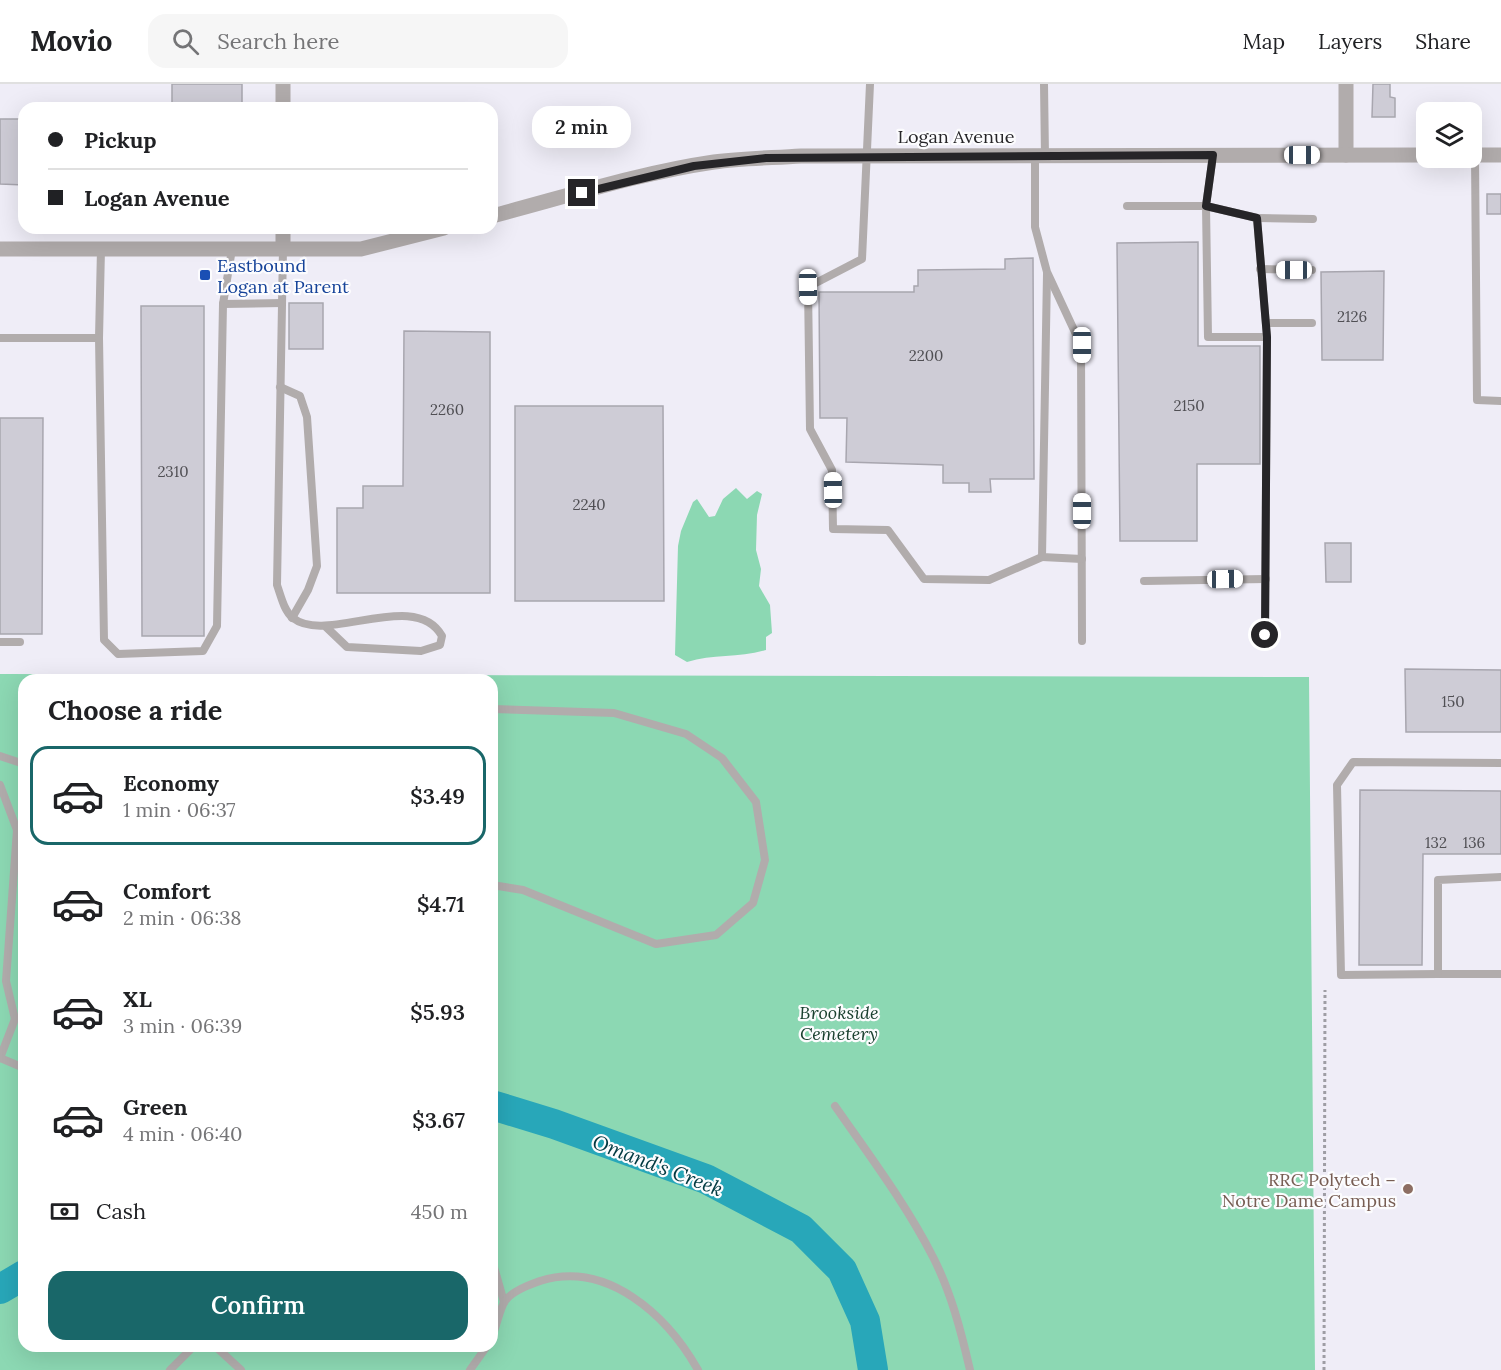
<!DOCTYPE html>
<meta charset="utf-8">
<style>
:root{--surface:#fff;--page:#f6f6f6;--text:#202124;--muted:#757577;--line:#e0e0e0;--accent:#196769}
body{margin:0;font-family:Lora,serif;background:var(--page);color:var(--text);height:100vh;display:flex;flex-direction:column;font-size:22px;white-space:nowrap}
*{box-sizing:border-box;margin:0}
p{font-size:20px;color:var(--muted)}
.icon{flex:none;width:33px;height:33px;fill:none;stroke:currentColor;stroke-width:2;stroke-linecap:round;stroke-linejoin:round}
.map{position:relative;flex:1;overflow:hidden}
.side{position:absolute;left:18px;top:590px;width:480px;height:678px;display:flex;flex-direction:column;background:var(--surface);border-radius:18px;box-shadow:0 6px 24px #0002}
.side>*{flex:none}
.top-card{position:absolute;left:18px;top:18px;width:480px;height:132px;border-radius:18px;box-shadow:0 6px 24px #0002;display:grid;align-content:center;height:132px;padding:0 30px;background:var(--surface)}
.fabs{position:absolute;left:1416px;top:18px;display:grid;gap:12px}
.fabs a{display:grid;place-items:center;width:66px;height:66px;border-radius:12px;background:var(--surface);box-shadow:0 6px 24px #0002;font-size:30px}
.end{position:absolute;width:27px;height:27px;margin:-14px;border:8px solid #262528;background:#fff;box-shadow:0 0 0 3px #fff}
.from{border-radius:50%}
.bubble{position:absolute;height:42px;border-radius:18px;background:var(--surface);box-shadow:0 6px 24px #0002;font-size:20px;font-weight:600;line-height:42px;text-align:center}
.car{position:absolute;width:18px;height:36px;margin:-18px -9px;border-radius:8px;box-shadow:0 0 4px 2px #0007;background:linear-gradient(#fff 24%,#345 0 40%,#fff 0 76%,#345 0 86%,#fff 0)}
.top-card b{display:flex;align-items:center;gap:21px;height:57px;font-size:22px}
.top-card b+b{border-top:2px solid var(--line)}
.top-card i{width:15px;height:15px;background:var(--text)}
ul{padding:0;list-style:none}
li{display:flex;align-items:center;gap:18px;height:99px;margin:0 12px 9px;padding:0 18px;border:3px solid transparent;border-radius:18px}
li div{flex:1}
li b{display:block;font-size:22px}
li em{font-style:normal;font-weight:600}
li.current{border-color:var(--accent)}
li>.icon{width:54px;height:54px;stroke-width:1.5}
h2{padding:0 30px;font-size:27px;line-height:72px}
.pay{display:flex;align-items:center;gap:15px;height:66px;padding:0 30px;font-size:22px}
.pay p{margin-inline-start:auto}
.cta{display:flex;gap:12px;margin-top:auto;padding:12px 30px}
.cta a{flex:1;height:69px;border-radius:18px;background:var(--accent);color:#fff;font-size:24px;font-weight:600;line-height:69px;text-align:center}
header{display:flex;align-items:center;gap:36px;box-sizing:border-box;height:84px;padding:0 30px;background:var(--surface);border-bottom:2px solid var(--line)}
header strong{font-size:28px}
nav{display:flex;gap:33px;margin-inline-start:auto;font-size:21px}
.search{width:420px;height:54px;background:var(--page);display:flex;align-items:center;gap:15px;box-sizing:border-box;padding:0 21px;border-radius:18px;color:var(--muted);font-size:22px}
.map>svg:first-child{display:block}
.green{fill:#8cd8b3;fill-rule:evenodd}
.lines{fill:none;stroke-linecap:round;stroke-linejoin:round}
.river{stroke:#28a7b9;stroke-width:30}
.building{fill:#ceccd6;stroke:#a8a6af;stroke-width:1.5}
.path{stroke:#9e9da4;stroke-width:3;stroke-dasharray:3 3;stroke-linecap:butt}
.service{stroke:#b1acac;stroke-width:8}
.minor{stroke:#b1acac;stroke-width:15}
.route{stroke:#262528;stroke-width:8}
.transit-dot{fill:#1a4fb4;stroke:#fcfcfe;stroke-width:2}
.education-dot{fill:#8d6e63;stroke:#fcfcfe;stroke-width:2}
.labels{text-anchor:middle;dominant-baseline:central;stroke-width:4.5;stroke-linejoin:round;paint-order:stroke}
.number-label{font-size:15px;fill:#504f54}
.street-label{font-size:18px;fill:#262528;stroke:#fcfcfe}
.transit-label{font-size:18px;fill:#164399;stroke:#fcfcfe;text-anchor:start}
.park-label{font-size:18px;font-style:italic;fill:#1a4130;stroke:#fcfcfe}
.education-label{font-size:18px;fill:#785e54;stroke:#fcfcfe;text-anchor:end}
.water-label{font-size:20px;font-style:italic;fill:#003941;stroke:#fcfcfe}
</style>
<header>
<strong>Movio</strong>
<div class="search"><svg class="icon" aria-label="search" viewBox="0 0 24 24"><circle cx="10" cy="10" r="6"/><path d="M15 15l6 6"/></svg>Search here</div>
<nav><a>Map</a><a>Layers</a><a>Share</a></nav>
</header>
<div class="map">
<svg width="1501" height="1286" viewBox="0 0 1501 1286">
<rect width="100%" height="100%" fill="#efedf7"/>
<!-- green -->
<g class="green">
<path d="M736,404L747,415L757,407L762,410L757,431L756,466L761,485L759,502L770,521L772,549L766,553V566C740,574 713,570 687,578L675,571L678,462L681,447L693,418L697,415L709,433L715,432L723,415Z"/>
<path d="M0,590L1309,593L1315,1286H0ZM24,596H492V1262H24Z"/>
</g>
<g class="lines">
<!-- river -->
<g class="river">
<path d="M492,1021L554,1040L706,1095L801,1145L842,1186L865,1237L873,1286"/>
<path d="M0,1205L24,1191"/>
</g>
</g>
<!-- building -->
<g class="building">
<rect x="172" y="0" width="70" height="24"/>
<path d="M1373,0H1390V13L1395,14V33H1372Z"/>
<path d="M0,35H24V101L0,100Z"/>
<rect x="1487" y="110" width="14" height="20"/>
<path d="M1198,158V262H1260V380H1197V457H1120L1117,159Z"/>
<path d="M1033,174L1034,395H990L991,408H969V399H943V381L846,378L847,334H820L819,208H914V202H918V186L1005,185V175Z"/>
<path d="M1384,187L1383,276H1322L1321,188Z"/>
<rect x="289" y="219" width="34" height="46"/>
<path d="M141,222H204V552H142Z"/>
<path d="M404,247L490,248V509H337V424H363V402H403Z"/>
<path d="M515,322H663L664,517H515Z"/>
<path d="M0,334H43L42,550H0Z"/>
<path d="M1325,459H1351V498H1326Z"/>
<path d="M1405,585L1501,586V648H1406Z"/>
<path d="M1360,706L1501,707V770H1423L1422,881H1359Z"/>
</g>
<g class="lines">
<!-- path -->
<path class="path" d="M1324,1286L1325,906"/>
<!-- service -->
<g class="service">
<path d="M870,0L862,175L808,203L810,345L832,386L833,445L888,446L924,495L989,496L1042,473"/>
<path d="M1044,0L1045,72"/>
<path d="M1213,71L1206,122L1257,134L1267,253L1265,551"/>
<path d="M1475,71L1477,316L1501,317"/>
<path d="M1035,72V143L1047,188L1081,261L1082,557"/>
<path d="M1127,122H1206L1208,253H1267"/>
<path d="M1257,134L1313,135"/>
<path d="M283,165L277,501C281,512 284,527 293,534C326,561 415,504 442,552L440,561L421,567L347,563L325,542"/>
<path d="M1260,185L1312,186"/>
<path d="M1047,190L1042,473L1082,475"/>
<path d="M223,220L282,219"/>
<path d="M1266,239H1312"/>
<path d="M0,254H99L101,165"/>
<path d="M99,254L104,556L118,570L203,567L217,542L223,220L232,165"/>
<path d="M280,303L300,312L307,333L317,482L308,506L292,534"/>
<path d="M1144,497L1266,495"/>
<path d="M0,558H20"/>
<path d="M492,625L614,629L686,650L722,674L756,718L765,776L753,819L716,851L656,860L523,806L492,801"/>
<path d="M492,638V653"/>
<path d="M0,672L24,680"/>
<path d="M0,701L17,746"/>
<path d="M1501,793L1438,796V890H1501"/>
<path d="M1438,890L1341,891L1337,701L1353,678L1501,679"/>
<path d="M15,935L6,897L17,746L24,735"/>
<path d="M0,974L15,935L24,933"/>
<path d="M0,974L24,984"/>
<path d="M835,1022C869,1071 906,1120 933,1173C951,1208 961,1247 970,1286"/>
<path d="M492,1176L504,1218"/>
<path d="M492,1252C497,1242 499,1226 505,1217C512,1207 529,1201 540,1197C607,1176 667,1231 698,1286"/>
<path d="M215,1262L241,1286"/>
<path d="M170,1286L194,1262"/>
<path d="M470,1286L487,1262"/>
</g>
<!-- minor -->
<g class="minor">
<path d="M283,0V24"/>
<path d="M1346,71V0"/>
<path d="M1472,71H1501"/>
<path d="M492,132C565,113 639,89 714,78C743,74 773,74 801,72L1426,71"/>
<path d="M283,144V165"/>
<path d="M0,165H361L444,144"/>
</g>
</g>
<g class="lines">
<!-- route -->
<path class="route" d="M582,109L694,82L766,74L1213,71L1206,122L1257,134L1267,253L1265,551"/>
</g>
<!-- markers -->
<rect class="transit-dot" x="199" y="185" width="12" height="12" rx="3"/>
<circle class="education-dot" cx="1408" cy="1105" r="6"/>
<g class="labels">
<!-- number labels -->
<g class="number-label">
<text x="1352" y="232">2126</text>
<text x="926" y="271">2200</text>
<text x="1189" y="321">2150</text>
<text x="447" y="325">2260</text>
<text x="173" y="387">2310</text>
<text x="589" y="420">2240</text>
<text x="1453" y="617">150</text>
<text x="1436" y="758">132</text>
<text x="1474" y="758">136</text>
</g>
<!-- street labels -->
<g class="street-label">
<text x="956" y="52">Logan Avenue</text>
</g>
<!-- transit labels -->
<g class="transit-label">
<text x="217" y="181">Eastbound<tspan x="217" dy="21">Logan at Parent</tspan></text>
</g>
<!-- park labels -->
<g class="park-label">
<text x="839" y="928">Brookside<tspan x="839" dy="21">Cemetery</tspan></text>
</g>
<!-- education labels -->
<g class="education-label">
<text x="1396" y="1095">RRC Polytech –<tspan x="1396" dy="21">Notre Dame Campus</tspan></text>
</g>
<!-- water labels -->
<g class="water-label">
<text transform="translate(658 1081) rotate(21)">Omand's Creek</text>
</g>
</g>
</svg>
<div class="fabs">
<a><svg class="icon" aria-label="layers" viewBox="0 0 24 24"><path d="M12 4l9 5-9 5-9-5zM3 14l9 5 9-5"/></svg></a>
</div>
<i class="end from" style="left:1265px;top:551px"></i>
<i class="end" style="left:582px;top:109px"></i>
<div class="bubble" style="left:532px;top:22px;width:99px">2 min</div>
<i class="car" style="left:1302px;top:71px;rotate:90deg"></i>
<i class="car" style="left:1294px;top:186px;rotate:270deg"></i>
<i class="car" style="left:808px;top:203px;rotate:179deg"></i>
<i class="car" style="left:1082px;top:261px;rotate:180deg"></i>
<i class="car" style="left:833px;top:406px;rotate:359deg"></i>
<i class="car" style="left:1082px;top:427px;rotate:0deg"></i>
<i class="car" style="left:1225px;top:495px;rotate:89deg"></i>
<div class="top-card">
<b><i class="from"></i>Pickup</b>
<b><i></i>Logan Avenue</b>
</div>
<section class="side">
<h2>Choose a ride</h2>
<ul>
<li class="current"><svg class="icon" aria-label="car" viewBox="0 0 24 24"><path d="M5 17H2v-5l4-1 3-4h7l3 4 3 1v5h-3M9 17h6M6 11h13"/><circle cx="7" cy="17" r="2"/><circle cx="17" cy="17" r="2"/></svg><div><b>Economy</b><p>1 min · 06:37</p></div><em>$3.49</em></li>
<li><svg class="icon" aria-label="car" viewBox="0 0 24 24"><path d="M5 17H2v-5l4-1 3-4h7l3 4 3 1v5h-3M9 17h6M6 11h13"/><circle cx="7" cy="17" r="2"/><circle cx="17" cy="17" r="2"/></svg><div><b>Comfort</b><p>2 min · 06:38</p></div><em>$4.71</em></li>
<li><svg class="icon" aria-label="car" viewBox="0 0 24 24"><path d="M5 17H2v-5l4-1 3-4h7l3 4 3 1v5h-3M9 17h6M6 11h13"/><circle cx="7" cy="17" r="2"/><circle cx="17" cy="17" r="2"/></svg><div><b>XL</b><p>3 min · 06:39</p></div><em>$5.93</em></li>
<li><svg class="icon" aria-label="car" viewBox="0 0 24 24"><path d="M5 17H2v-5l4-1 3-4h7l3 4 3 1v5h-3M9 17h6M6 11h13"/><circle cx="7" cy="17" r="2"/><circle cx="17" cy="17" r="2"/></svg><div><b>Green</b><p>4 min · 06:40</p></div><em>$3.67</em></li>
</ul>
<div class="pay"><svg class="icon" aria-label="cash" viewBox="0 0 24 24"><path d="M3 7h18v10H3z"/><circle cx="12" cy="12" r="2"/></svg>Cash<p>450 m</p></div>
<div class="cta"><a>Confirm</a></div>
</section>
</div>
